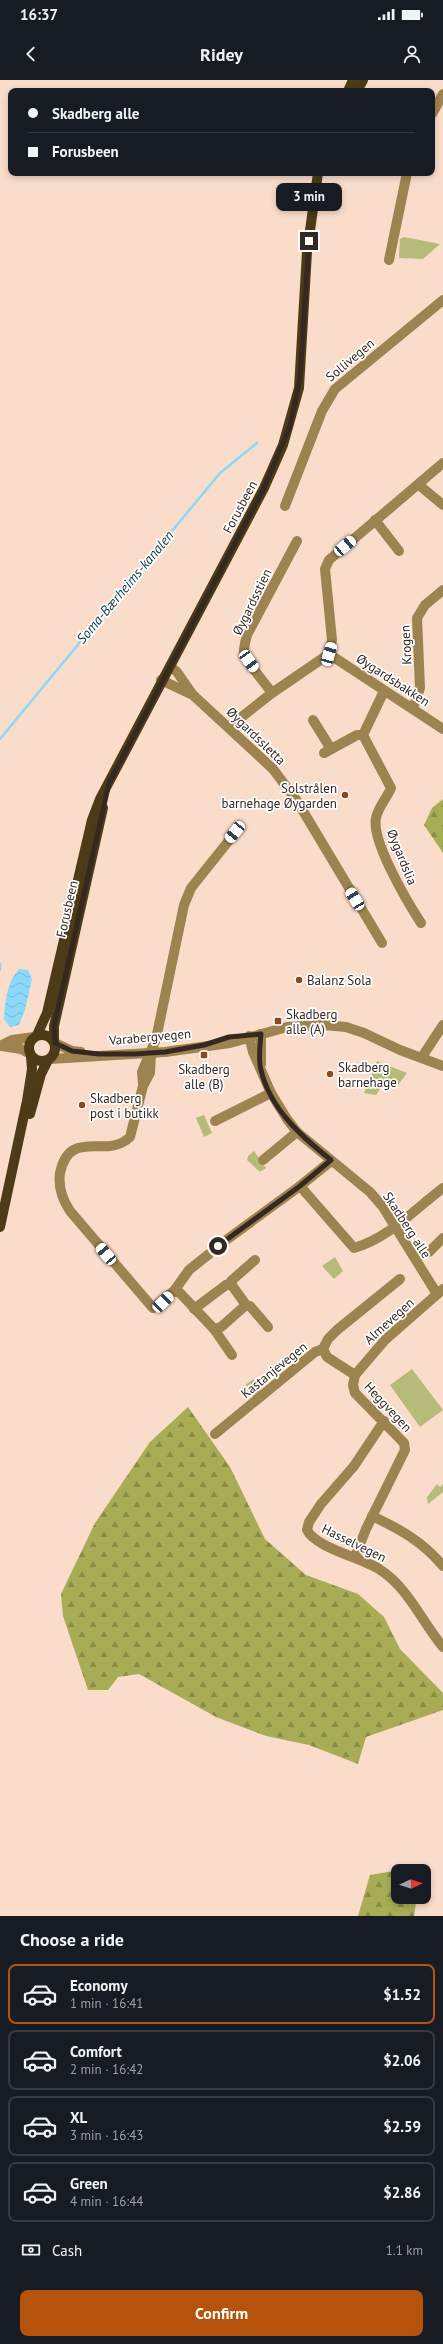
<!DOCTYPE html>
<meta charset="utf-8">
<style>
:root{--surface:#171b24;--page:#242831;--text:#f1f3f6;--muted:#9ea1a6;--line:#363941;--accent:#b45309}
body{margin:0;font-family:"PT Sans",sans-serif;background:var(--page);color:var(--text);height:100vh;display:flex;flex-direction:column;font-size:15px;white-space:nowrap}
*{box-sizing:border-box;margin:0}
p{font-size:13px;color:var(--muted)}
.icon{flex:none;width:22px;height:22px;fill:none;stroke:currentColor;stroke-width:2;stroke-linecap:round;stroke-linejoin:round}
.map{position:relative;height:1836px;overflow:hidden}
.details{display:flex;flex-direction:column;background:var(--surface);flex:1}
.details>*{flex:none}
.guide{position:absolute;left:8px;top:8px;width:427px;height:88px;border-radius:8px;box-shadow:0 2px 6px #0003;display:grid;align-content:center;height:88px;padding:0 20px;background:var(--surface)}
.needle{width:26px;rotate:86deg}
.fabs{position:absolute;left:391px;top:1784px;display:grid;gap:8px}
.fabs a{display:grid;place-items:center;width:40px;height:40px;border-radius:8px;background:var(--surface);box-shadow:0 2px 6px #0003;font-size:20px}
.end{position:absolute;width:18px;height:18px;margin:-9px;border:5px solid #342821;background:#fff;box-shadow:0 0 0 2px #fff}
.from{border-radius:50%}
.bubble{position:absolute;height:28px;border-radius:8px;background:var(--surface);box-shadow:0 2px 6px #0003;font-size:13px;font-weight:600;line-height:28px;text-align:center}
.car{position:absolute;width:12px;height:24px;margin:-12px -6px;border-radius:5px;box-shadow:0 0 3px 1px #0007;background:linear-gradient(#fff 24%,#345 0 40%,#fff 0 76%,#345 0 86%,#fff 0)}
.guide b{display:flex;align-items:center;gap:14px;height:38px;font-size:15px}
.guide b+b{border-top:1px solid var(--line)}
.guide i{width:10px;height:10px;background:var(--text)}
ul{padding:0;list-style:none}
li{display:flex;align-items:center;gap:12px;height:60px;margin:0 8px 6px;padding:0 12px;border:2px solid var(--line);border-radius:8px}
li div{flex:1}
li b{display:block;font-size:15px}
li em{font-style:normal;font-weight:600}
li.active{border-color:var(--accent)}
li>.icon{width:36px;height:36px;stroke-width:1.5}
h2{padding:0 20px;font-size:18px;line-height:48px}
.pay{display:flex;align-items:center;gap:10px;height:44px;padding:0 20px;font-size:15px}
.pay p{margin-inline-start:auto}
.primary-button{display:flex;gap:8px;margin-top:auto;padding:8px 20px}
.primary-button a{flex:1;height:46px;border-radius:8px;background:var(--accent);color:#fff;font-size:16px;font-weight:600;line-height:46px;text-align:center}
.status{display:flex;justify-content:space-between;align-items:center;height:28px;padding:0 20px;background:var(--surface);direction:ltr}
.status svg{height:11px;fill:currentColor}
header{display:flex;justify-content:space-between;align-items:center;height:52px;padding:0 20px;background:var(--surface);font-size:18px;font-weight:600}
.map>svg:first-child{display:block}
.forest{fill:url(#forest-firs)}
.park{fill:#b6bb79}
.water{fill:url(#water-waves)}
.lines{fill:none;stroke-linecap:round;stroke-linejoin:round}
.stream{stroke:#8bd8f9;stroke-width:2.5}
.minor{stroke:#9d834f;stroke-width:10}
.major{stroke:#4c3b16;stroke-width:10}
.route{stroke:#342821;stroke-width:5}
.poi-dot{fill:#8e4820;stroke:#fff;stroke-width:1.5}
.labels{text-anchor:middle;dominant-baseline:central;stroke-width:3.5;stroke-linejoin:round;paint-order:stroke}
.street-label{font-size:13px;fill:#342821;stroke:#fff}
.poi-label{font-size:13px;fill:#342821;stroke:#fff;text-anchor:start}
.water-label{font-size:14px;font-style:italic;fill:#0c3b4c;stroke:#fff}
</style>
<div class="status"><b>16:37</b><svg viewBox="0 0 49 12"><path d="M0 12V9h3v3zM5 12V6h3v6zM10 12V3h3v9zM15 12V0h3v12zM26 1h20v11H26zM47 4h2v5h-2z"/></svg></div>
<header><svg class="icon" aria-label="back" viewBox="0 0 24 24"><path d="M15 5l-7 7 7 7"/></svg>Ridey<svg class="icon" aria-label="person" viewBox="0 0 24 24"><circle cx="12" cy="8" r="4"/><path d="M4 21q1-7 8-7t8 7"/></svg></header>
<div class="map">
<svg width="443" height="1836" viewBox="0 0 443 1836">
<defs>
<pattern id="forest-firs" width="22" height="20" patternUnits="userSpaceOnUse"><rect width="22" height="20" fill="#a7ac55"/><path d="M5 1l3.5 6h-7zM16 11l3.5 6h-7z" fill="#898c46"/></pattern>
<pattern id="water-waves" width="16" height="10" patternUnits="userSpaceOnUse"><rect width="16" height="10" fill="#8bd8f9"/><path d="M0 5q4-4 8 0t8 0" fill="none" stroke="#79b9d5"/></pattern>
</defs>
<rect width="100%" height="100%" fill="#fadcca"/>
<!-- forest -->
<g class="forest">
<path d="M443,719V773L424,745L432,728Z"/>
<path d="M188,1327L230,1387L265,1459L306,1495L358,1514L384,1537L400,1569L443,1613V1630L366,1657L358,1684L309,1665L266,1656L216,1637L139,1594L118,1597L108,1610H88L63,1536L61,1514L95,1443L150,1362Z"/>
<path d="M423,1786L422,1791H398V1817H417L414,1836H358L370,1795Z"/>
</g>
<!-- park -->
<g class="park">
<path d="M404,157L440,164L423,179L399,178L400,159Z"/>
<path d="M377,981L407,993L396,1008L389,1004L382,1006L376,1015L364,1013Z"/>
<path d="M204,1035L212,1053L204,1057L196,1038Z"/>
<path d="M254,1071L266,1088L260,1092L247,1080L248,1076Z"/>
<path d="M335,1177L343,1191L334,1199L322,1186Z"/>
<path d="M412,1289L443,1330L420,1347L390,1305Z"/>
<path d="M253,1299L261,1311L254,1317L243,1307Z"/>
<path d="M437,1404L440,1407L443,1404V1412L428,1424L427,1417Z"/>
</g>
<!-- water -->
<path class="water" d="M19,889L28,890L32,899L25,930L19,945L10,947L4,939C5,921 7,902 19,889Z"/>
<g class="lines">
<!-- stream -->
<g class="stream">
<path d="M0,659L220,393L257,363"/>
<path d="M0,884V890"/>
</g>
<!-- minor -->
<g class="minor">
<path d="M432,34L443,14"/>
<path d="M389,180L407,93"/>
<path d="M419,405L443,425"/>
<path d="M285,426L322,331L335,309L443,220"/>
<path d="M375,440L399,471"/>
<path d="M329,574L443,649"/>
<path d="M170,586L177,592L193,615"/>
<path d="M161,600L193,615L273,689L297,721L382,863"/>
<path d="M384,611L363,655L391,708C387,718 378,727 376,738C371,761 408,823 421,843"/>
<path d="M272,613C265,603 246,582 244,571C244,565 246,560 247,555L297,461"/>
<path d="M413,628L420,608L417,538L425,525L443,510"/>
<path d="M313,640L331,669"/>
<path d="M229,647L272,613L329,574L332,560L325,489L329,480L443,383"/>
<path d="M324,673L357,655H363"/>
<path d="M249,956L253,972L271,1013L287,1039L297,1052L370,1112L383,1127L437,1214"/>
<path d="M55,963L72,971L81,972"/>
<path d="M0,966L12,960L34,957"/>
<path d="M2,966L21,969L30,974"/>
<path d="M151,973L150,993L143,1006L130,1057C106,1080 70,1047 60,1093C58,1107 62,1119 70,1131L153,1228L174,1211L180,1213L214,1249L232,1275"/>
<path d="M422,977L443,945"/>
<path d="M50,979L165,972L230,963L287,947L324,945L346,947L364,953L400,970L443,986"/>
<path d="M261,984V954"/>
<path d="M143,1004L142,992L156,959L184,825L191,808L235,753"/>
<path d="M215,1041L271,1013"/>
<path d="M263,1080L297,1052"/>
<path d="M300,1106L354,1168C389,1158 415,1129 443,1108"/>
<path d="M218,1166L300,1106L331,1081"/>
<path d="M429,1172L443,1158"/>
<path d="M231,1204L246,1225L250,1226L268,1247"/>
<path d="M231,1204V1201L255,1180"/>
<path d="M174,1211L189,1190L209,1174"/>
<path d="M194,1229L226,1205L231,1204"/>
<path d="M214,1249L221,1247L246,1225"/>
<path d="M323,1269L327,1277L355,1295L353,1305L355,1313L404,1363L405,1370L366,1449L355,1477"/>
<path d="M355,1295L385,1260L443,1209"/>
<path d="M384,1341L354,1386L321,1424L309,1442L307,1450C316,1468 362,1478 379,1489C408,1507 422,1542 443,1567"/>
<path d="M215,1354L315,1272L323,1269L328,1259L337,1250L400,1199"/>
<path d="M372,1436C400,1449 423,1462 443,1486"/>
</g>
<!-- major -->
<g class="major">
<path d="M348,11L353,0"/>
<path d="M357,11L363,0"/>
<circle cx="42" cy="968" r="13"/>
<path d="M37,955L47,933L92,740L100,719L264,408L283,365L299,308L307,172L318,93"/>
<path d="M54,960V946L103,728"/>
<path d="M30,1034L41,994L48,980"/>
<path d="M0,1147L27,1021L32,989L31,976"/>
</g>
</g>
<g class="lines">
<!-- route -->
<path class="route" d="M218,1166L300,1106L331,1080C302,1057 270,1029 261,990C258,979 260,965 261,954L229,957L204,965L165,972L134,974H99L72,971L55,963L54,946L109,703L264,408L290,346L300,298L309,161"/>
</g>
<!-- markers -->
<g class="poi-dot">
<circle cx="345" cy="715" r="4"/>
<circle cx="299" cy="900" r="4"/>
<rect x="274" y="937" width="8" height="8" rx="2"/>
<rect x="200" y="971" width="8" height="8" rx="2"/>
<circle cx="330" cy="994" r="4"/>
<circle cx="82" cy="1025" r="4"/>
</g>
<g class="labels">
<!-- street labels -->
<g class="street-label">
<text transform="translate(350 280) rotate(-40)">Sollivegen</text>
<text transform="translate(240 427) rotate(-62)">Forusbeen</text>
<text transform="translate(252 522) rotate(-64)">Øygardsstien</text>
<text transform="translate(406 565) rotate(-93)">Krogen</text>
<text transform="translate(393 600) rotate(33)">Øygardsbakken</text>
<text transform="translate(256 656) rotate(44)">Øygardssletta</text>
<text transform="translate(402 777) rotate(68)">Øygardslia</text>
<text transform="translate(67 829) rotate(-77)">Forusbeen</text>
<text transform="translate(150 957) rotate(-5)">Varabergvegen</text>
<text transform="translate(407 1145) rotate(57)">Skadberg alle</text>
<text transform="translate(389 1241) rotate(-42)">Almevegen</text>
<text transform="translate(274 1290) rotate(-39)">Kastanjevegen</text>
<text transform="translate(388 1327) rotate(47)">Heggvegen</text>
<text transform="translate(354 1463) rotate(26)">Hasselvegen</text>
</g>
<!-- poi labels -->
<g class="poi-label">
<text x="337" y="708" text-anchor="end">Solstrålen<tspan x="337" dy="15">barnehage Øygarden</tspan></text>
<text x="307" y="900">Balanz Sola</text>
<text x="286" y="934">Skadberg<tspan x="286" dy="15">alle (A)</tspan></text>
<text x="338" y="987">Skadberg<tspan x="338" dy="15">barnehage</tspan></text>
<text x="204" y="989" text-anchor="middle">Skadberg<tspan x="204" dy="15">alle (B)</tspan></text>
<text x="90" y="1018">Skadberg<tspan x="90" dy="15">post i butikk</tspan></text>
</g>
<!-- water labels -->
<g class="water-label">
<text transform="translate(125 507) rotate(-50)">Soma-Bærheims-kanalen</text>
</g>
</g>
</svg>
<div class="fabs">
<a><svg class="needle" viewBox="-14 -14 28 28"><path d="M0-13l5 13h-10z" fill="#e53935"/><path d="M0 13l5-13h-10z" fill="#9ea1a6"/></svg></a>
</div>
<i class="end from" style="left:218px;top:1166px"></i>
<i class="end" style="left:309px;top:161px"></i>
<div class="bubble" style="left:276px;top:103px;width:66px">3 min</div>
<i class="car" style="left:345px;top:466px;rotate:50deg"></i>
<i class="car" style="left:329px;top:574px;rotate:16deg"></i>
<i class="car" style="left:249px;top:581px;rotate:145deg"></i>
<i class="car" style="left:235px;top:752px;rotate:219deg"></i>
<i class="car" style="left:355px;top:819px;rotate:328deg"></i>
<i class="car" style="left:106px;top:1174px;rotate:320deg"></i>
<i class="car" style="left:163px;top:1222px;rotate:46deg"></i>
<div class="guide">
<b><i class="from"></i>Skadberg alle</b>
<b><i></i>Forusbeen</b>
</div>
</div>
<section class="details">
<h2>Choose a ride</h2>
<ul>
<li class="active"><svg class="icon" aria-label="car" viewBox="0 0 24 24"><path d="M5 17H2v-5l4-1 3-4h7l3 4 3 1v5h-3M9 17h6M6 11h13"/><circle cx="7" cy="17" r="2"/><circle cx="17" cy="17" r="2"/></svg><div><b>Economy</b><p>1 min · 16:41</p></div><em>$1.52</em></li>
<li><svg class="icon" aria-label="car" viewBox="0 0 24 24"><path d="M5 17H2v-5l4-1 3-4h7l3 4 3 1v5h-3M9 17h6M6 11h13"/><circle cx="7" cy="17" r="2"/><circle cx="17" cy="17" r="2"/></svg><div><b>Comfort</b><p>2 min · 16:42</p></div><em>$2.06</em></li>
<li><svg class="icon" aria-label="car" viewBox="0 0 24 24"><path d="M5 17H2v-5l4-1 3-4h7l3 4 3 1v5h-3M9 17h6M6 11h13"/><circle cx="7" cy="17" r="2"/><circle cx="17" cy="17" r="2"/></svg><div><b>XL</b><p>3 min · 16:43</p></div><em>$2.59</em></li>
<li><svg class="icon" aria-label="car" viewBox="0 0 24 24"><path d="M5 17H2v-5l4-1 3-4h7l3 4 3 1v5h-3M9 17h6M6 11h13"/><circle cx="7" cy="17" r="2"/><circle cx="17" cy="17" r="2"/></svg><div><b>Green</b><p>4 min · 16:44</p></div><em>$2.86</em></li>
</ul>
<div class="pay"><svg class="icon" aria-label="cash" viewBox="0 0 24 24"><path d="M3 7h18v10H3z"/><circle cx="12" cy="12" r="2"/></svg>Cash<p>1.1 km</p></div>
<div class="primary-button"><a>Confirm</a></div>
</section>
